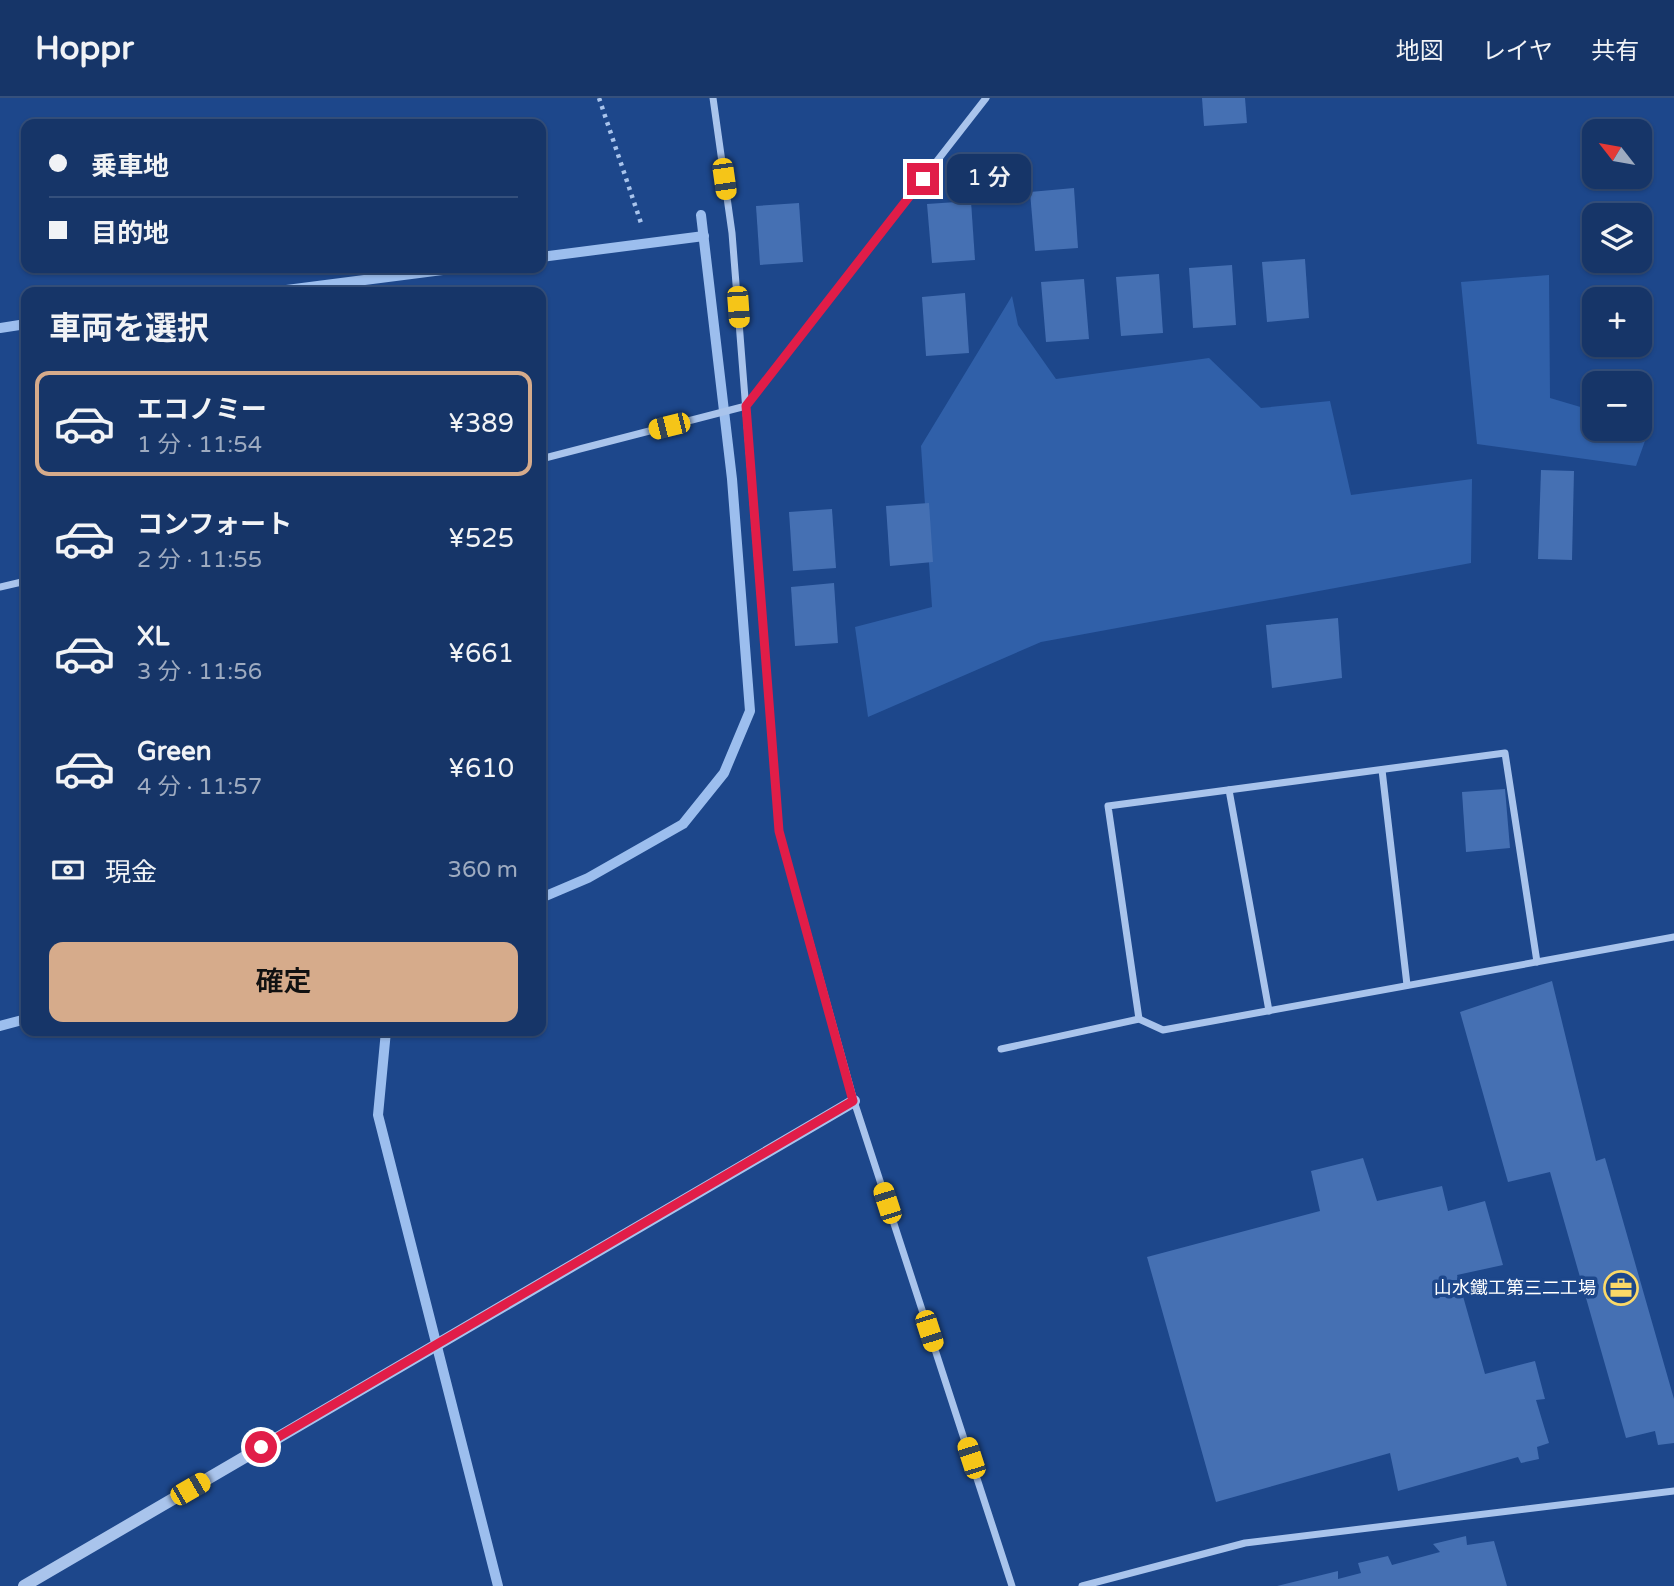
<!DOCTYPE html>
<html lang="ja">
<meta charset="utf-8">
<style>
:root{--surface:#163568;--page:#234071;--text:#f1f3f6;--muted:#9eabc0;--line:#35507c;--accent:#d6ab8b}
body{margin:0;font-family:"Varela Round","Noto Sans JP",sans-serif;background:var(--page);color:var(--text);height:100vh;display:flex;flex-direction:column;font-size:26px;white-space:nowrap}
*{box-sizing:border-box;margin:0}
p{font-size:23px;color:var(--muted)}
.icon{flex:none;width:38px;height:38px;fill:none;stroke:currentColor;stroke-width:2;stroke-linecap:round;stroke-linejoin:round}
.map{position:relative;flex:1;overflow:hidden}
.panel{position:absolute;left:21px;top:189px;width:525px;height:749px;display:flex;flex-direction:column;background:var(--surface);border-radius:14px;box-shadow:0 2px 5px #0004,0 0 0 2px var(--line)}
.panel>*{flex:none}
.hud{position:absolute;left:21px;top:21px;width:525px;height:154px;border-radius:14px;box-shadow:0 2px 5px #0004,0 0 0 2px var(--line);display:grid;align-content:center;height:154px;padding:0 28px;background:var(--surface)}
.needle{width:46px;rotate:301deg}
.controls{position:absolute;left:1582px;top:21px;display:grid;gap:14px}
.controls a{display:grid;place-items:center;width:70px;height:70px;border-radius:14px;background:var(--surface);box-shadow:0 2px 5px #0004,0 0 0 2px var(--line);font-size:35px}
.end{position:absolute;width:32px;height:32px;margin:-16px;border:9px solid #e11d48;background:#fff;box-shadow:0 0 0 4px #fff}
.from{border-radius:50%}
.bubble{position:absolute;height:49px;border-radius:14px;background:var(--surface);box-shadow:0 2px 5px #0004,0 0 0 2px var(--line);font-size:23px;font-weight:600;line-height:49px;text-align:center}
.car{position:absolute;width:21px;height:42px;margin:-21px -10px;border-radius:9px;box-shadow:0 0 5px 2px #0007;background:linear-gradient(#f5c518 24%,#345 0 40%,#f5c518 0 76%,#345 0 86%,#f5c518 0)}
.hud b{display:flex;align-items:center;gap:24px;height:66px;font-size:26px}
.hud b+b{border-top:2px solid var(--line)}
.hud i{width:18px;height:18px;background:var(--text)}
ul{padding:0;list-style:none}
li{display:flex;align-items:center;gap:21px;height:105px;margin:0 14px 10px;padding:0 14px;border:4px solid transparent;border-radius:14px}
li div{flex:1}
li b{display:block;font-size:26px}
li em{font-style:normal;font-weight:600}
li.on{border-color:var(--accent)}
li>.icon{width:63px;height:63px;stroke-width:1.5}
h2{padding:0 28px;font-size:32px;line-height:84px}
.pay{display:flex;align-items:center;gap:18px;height:77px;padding:0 28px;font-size:26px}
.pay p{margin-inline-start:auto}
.primary-button{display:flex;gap:14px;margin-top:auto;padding:14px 28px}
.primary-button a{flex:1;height:80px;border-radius:14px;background:var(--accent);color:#111;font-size:28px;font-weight:600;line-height:80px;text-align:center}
header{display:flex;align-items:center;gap:42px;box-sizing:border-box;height:98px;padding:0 35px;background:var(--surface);border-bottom:2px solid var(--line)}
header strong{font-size:33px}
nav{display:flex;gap:38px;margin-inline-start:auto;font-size:24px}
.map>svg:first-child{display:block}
.green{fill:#3060a9}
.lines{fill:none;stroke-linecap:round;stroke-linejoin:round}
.stream{stroke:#9cbeee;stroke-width:10}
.building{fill:#4570b3}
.path{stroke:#a9c4ec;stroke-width:4.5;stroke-dasharray:3.5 5;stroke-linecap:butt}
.minor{stroke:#a9c4ec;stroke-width:7}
.tertiary{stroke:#a9c4ec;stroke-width:12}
.route{stroke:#e11d48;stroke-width:9}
.labels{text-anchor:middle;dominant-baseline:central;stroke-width:7;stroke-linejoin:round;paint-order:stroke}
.poi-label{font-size:18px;fill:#fff;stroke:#1d478b;text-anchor:end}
</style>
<header>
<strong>Hoppr</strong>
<nav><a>地図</a><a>レイヤ</a><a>共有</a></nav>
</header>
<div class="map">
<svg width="1674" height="1488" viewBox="0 0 1674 1488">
<rect width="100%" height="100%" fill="#1d478b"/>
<!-- green -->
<g class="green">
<path d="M1549,177L1550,300L1594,313V331H1640V326L1650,329L1636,368L1477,346L1461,184Z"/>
<path d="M1012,198L1018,227L1056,281L1209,260L1261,310L1330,303L1351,397L1472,381L1471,465L1041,544L868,619L855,529L932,509L921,348Z"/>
</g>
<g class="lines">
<!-- stream -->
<g class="stream">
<path d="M541,159L704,138"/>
<path d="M271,194L458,170"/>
<path d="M0,230L26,226"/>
<path d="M541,800L588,780L683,726L724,675L750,613L732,381L701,117"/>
<path d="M0,928L26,921"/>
<path d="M386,933L378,1017L498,1488"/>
</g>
</g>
<!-- building -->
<g class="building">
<path d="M1202,0H1245L1247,25L1204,28Z"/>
<path d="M1074,90L1078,150L1035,153L1030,94Z"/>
<path d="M971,103L975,162L932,165L927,106Z"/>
<path d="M799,105L803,164L760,167L756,108Z"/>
<path d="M1305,161L1309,220L1267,224L1262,164Z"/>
<path d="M1232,167L1236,227L1193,230L1189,170Z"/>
<path d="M1159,176L1163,235L1121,238L1116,179Z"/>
<path d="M1084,181L1089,241L1046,244L1041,184Z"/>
<path d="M965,195L969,255L926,258L922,199Z"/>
<path d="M1541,372L1574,373L1572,462L1538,461Z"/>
<path d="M929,405L933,464L890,468L886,408Z"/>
<path d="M832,411L836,470L793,473L789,414Z"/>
<path d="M834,485L838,545L795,548L791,489Z"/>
<path d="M1338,520L1342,580L1272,590L1266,527Z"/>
<path d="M1505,691L1510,750L1466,754L1462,694Z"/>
<path d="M1552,883L1596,1063L1605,1060L1674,1301V1345L1658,1347L1655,1333L1626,1340L1550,1074L1508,1084L1460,914Z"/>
<path d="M1363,1060L1377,1103L1442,1088L1448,1113L1485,1103L1503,1167L1457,1177L1485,1276L1535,1263L1545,1301L1536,1302L1549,1345L1537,1349L1539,1361L1521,1365L1518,1359L1398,1393L1390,1355L1216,1404L1147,1159L1320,1113L1311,1073Z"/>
<path d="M1466,1438L1467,1447L1494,1443L1507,1488H1277L1338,1473V1481L1361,1475L1358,1465L1388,1458L1392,1467L1440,1454L1433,1446Z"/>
</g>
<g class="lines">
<!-- path -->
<path class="path" d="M599,0L641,125"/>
<!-- minor -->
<g class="minor">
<path d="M713,0L732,135L779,733L854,1003L1012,1488"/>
<path d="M541,361L746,308L986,0"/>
<path d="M0,489L26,483"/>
<path d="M1382,672L1407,887"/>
<path d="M1229,692L1269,913"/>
<path d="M1139,921L1108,708L1505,655L1537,864"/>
<path d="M1001,951L1139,921L1163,932L1674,839"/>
<path d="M1082,1488L1245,1445L1674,1393"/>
</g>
<!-- tertiary -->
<path class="tertiary" d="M24,1488L854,1003"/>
</g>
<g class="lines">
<!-- route -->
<path class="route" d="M261,1349L853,1003L779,733L746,308L923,81"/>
</g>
<!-- icons -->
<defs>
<g id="office-ring" transform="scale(1.75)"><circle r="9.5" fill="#1d478b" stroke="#fcd967" stroke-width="1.5"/><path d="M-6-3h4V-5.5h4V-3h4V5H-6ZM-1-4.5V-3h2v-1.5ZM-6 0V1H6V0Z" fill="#fcd967"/></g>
</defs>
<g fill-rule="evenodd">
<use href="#office-ring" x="1621" y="1190"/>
</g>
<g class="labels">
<!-- poi labels -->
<g class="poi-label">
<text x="1596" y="1190">山水鐵工第三二工場</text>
</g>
</g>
</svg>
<div class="controls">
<a><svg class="needle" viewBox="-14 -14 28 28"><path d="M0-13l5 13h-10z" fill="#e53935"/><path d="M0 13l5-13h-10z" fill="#9eabc0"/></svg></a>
<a><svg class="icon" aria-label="layers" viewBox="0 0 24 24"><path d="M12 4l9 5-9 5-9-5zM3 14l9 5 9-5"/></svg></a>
<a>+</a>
<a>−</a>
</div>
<i class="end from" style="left:261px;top:1349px"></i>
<i class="end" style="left:923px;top:81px"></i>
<div class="bubble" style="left:947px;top:56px;width:84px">1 分</div>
<i class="car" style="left:724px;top:81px;rotate:172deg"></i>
<i class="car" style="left:738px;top:209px;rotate:176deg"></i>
<i class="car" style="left:669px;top:328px;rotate:256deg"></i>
<i class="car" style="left:887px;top:1105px;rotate:342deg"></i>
<i class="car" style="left:929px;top:1233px;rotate:162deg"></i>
<i class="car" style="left:971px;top:1360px;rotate:342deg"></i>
<i class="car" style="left:190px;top:1391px;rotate:60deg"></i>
<div class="hud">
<b><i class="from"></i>乗車地</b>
<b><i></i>目的地</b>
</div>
<section class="panel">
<h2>車両を選択</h2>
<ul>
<li class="on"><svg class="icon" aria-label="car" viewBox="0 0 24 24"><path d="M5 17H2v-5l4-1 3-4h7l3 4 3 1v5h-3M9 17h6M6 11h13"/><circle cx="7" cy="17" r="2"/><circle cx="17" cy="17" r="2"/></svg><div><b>エコノミー</b><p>1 分 · 11:54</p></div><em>¥389</em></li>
<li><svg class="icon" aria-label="car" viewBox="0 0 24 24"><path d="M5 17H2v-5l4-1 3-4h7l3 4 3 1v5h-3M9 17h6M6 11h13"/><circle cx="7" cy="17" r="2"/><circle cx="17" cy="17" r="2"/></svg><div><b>コンフォート</b><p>2 分 · 11:55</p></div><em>¥525</em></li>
<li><svg class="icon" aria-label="car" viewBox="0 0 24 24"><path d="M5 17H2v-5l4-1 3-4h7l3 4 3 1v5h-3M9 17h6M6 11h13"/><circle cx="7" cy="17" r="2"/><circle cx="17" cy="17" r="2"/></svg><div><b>XL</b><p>3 分 · 11:56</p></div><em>¥661</em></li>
<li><svg class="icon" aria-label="car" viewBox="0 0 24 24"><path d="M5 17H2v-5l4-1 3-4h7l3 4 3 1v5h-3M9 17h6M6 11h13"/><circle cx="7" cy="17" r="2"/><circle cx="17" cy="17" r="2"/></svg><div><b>Green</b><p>4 分 · 11:57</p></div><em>¥610</em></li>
</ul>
<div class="pay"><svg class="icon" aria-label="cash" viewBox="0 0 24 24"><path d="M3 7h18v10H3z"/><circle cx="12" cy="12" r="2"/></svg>現金<p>360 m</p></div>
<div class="primary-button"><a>確定</a></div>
</section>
</div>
